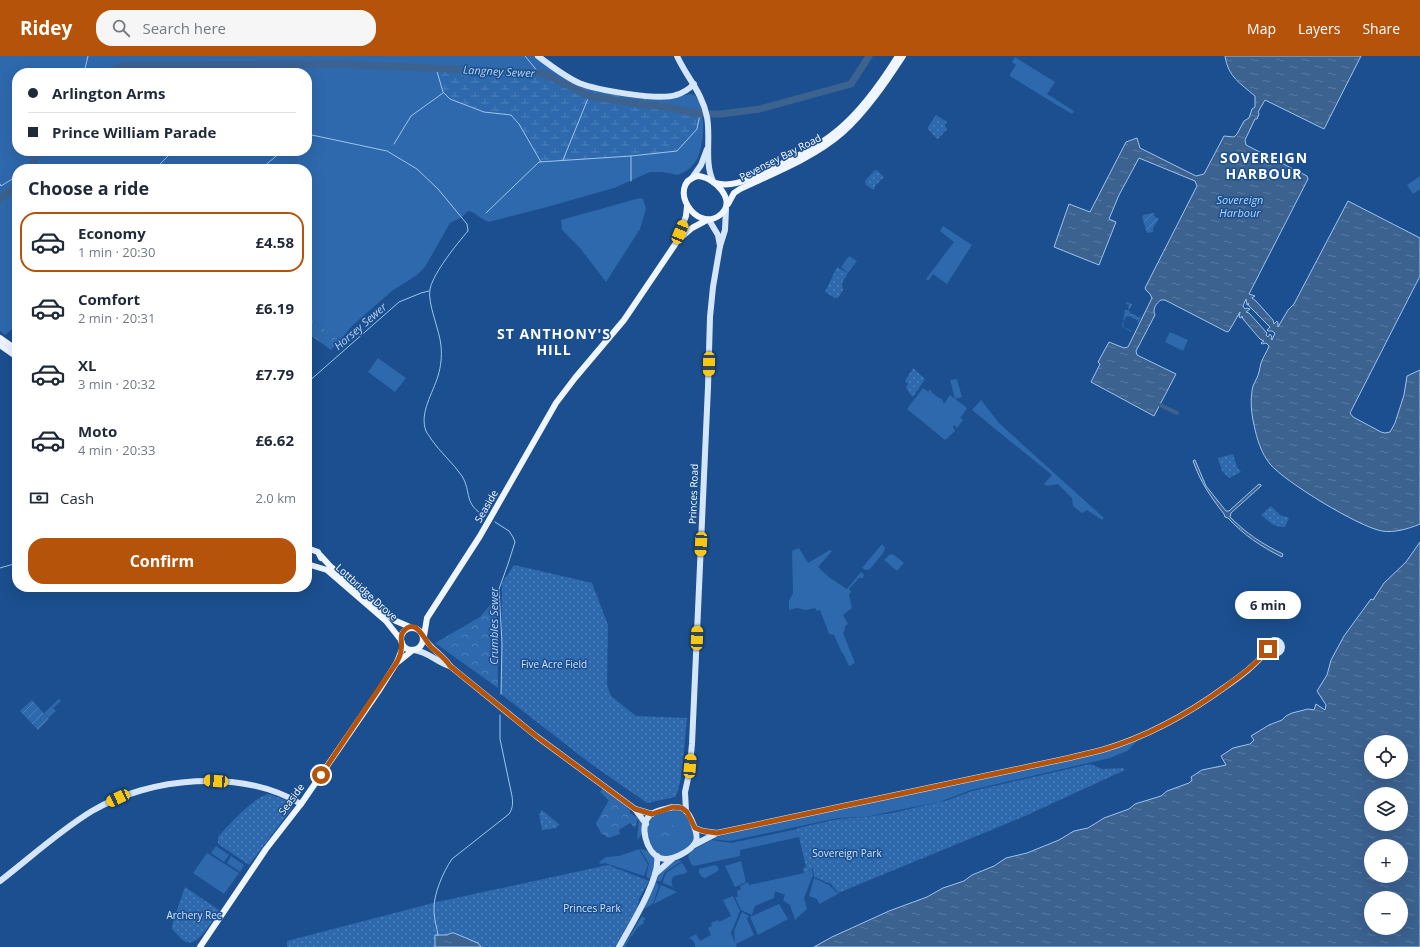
<!DOCTYPE html>
<meta charset="utf-8">
<style>
:root{--surface:#fff;--page:#f6f6f7;--text:#1f2937;--muted:#747a83;--line:#e0e1e3;--accent:#b45309}
body{margin:0;font-family:"Open Sans",sans-serif;background:var(--page);color:var(--text);height:100vh;display:flex;flex-direction:column;font-size:15px;white-space:nowrap}
*{box-sizing:border-box;margin:0}
p{font-size:13px;color:var(--muted)}
.icon{flex:none;width:22px;height:22px;fill:none;stroke:currentColor;stroke-width:2;stroke-linecap:round;stroke-linejoin:round}
.map{position:relative;flex:1;overflow:hidden}
.panel{position:absolute;left:12px;top:108px;width:300px;height:428px;display:flex;flex-direction:column;background:var(--surface);border-radius:16px;box-shadow:0 4px 16px #0002}
.panel>*{flex:none}
.guide{position:absolute;left:12px;top:12px;width:300px;height:88px;border-radius:16px;box-shadow:0 4px 16px #0002;display:grid;align-content:center;height:88px;padding:0 16px;background:var(--surface)}
.controls{position:absolute;left:1364px;top:679px;display:grid;gap:8px}
.controls a{display:grid;place-items:center;width:44px;height:44px;border-radius:50%;background:var(--surface);box-shadow:0 4px 16px #0002;font-size:20px}
.end{position:absolute;width:18px;height:18px;margin:-9px;border:5px solid #b45309;background:#fff;box-shadow:0 0 0 2px #fff}
.from{border-radius:50%}
.bubble{position:absolute;height:28px;border-radius:14px;background:var(--surface);box-shadow:0 4px 16px #0002;font-size:13px;font-weight:700;line-height:28px;text-align:center}
.car{position:absolute;width:12px;height:24px;margin:-12px -6px;border-radius:5px;box-shadow:0 0 3px 1px #0007;background:linear-gradient(#f5c518 24%,#345 0 40%,#f5c518 0 76%,#345 0 86%,#f5c518 0)}
.guide b{display:flex;align-items:center;gap:14px;height:38px;font-size:15px}
.guide b+b{border-top:1px solid var(--line)}
.guide i{width:10px;height:10px;background:var(--text)}
ul{padding:0;list-style:none}
li{display:flex;align-items:center;gap:12px;height:60px;margin:0 8px 6px;padding:0 8px;border:2px solid transparent;border-radius:16px}
li div{flex:1}
li b{display:block;font-size:15px}
li em{font-style:normal;font-weight:700}
li.active{border-color:var(--accent)}
li>.icon{width:36px;height:36px;stroke-width:1.5}
h2{padding:0 16px;font-size:18px;line-height:48px}
.pay{display:flex;align-items:center;gap:10px;height:44px;padding:0 16px;font-size:15px}
.pay p{margin-inline-start:auto}
.action{display:flex;gap:8px;margin-top:auto;padding:8px 16px}
.action a{flex:1;height:46px;border-radius:16px;background:var(--accent);color:#fff;font-size:16px;font-weight:700;line-height:46px;text-align:center}
header{display:flex;align-items:center;gap:24px;box-sizing:border-box;height:56px;padding:0 20px;background:var(--accent);color:#fff}
header strong{font-size:19px}
nav{display:flex;gap:22px;margin-inline-start:auto;font-size:14px}
.search{width:280px;height:36px;background:var(--page);display:flex;align-items:center;gap:10px;box-sizing:border-box;padding:0 14px;border-radius:16px;color:var(--muted);font-size:15px}
.map>svg:first-child{display:block}
.grass{fill:#2e69ad;fill-rule:evenodd}
.forest{fill:url(#forest-crowns)}
.wetland{fill:url(#wetland-marsh)}
.park{fill:url(#park-dots)}
.garden{fill:url(#garden-furrows)}
.water{fill:url(#water-ripples);stroke:#9cc4f0;fill-rule:evenodd}
.lines{fill:none;stroke-linecap:round;stroke-linejoin:round}
.stream{stroke:#9cc4f0;stroke-width:1}
.canal{stroke:#3c6290;stroke-width:4}
.river{stroke:#3c6290;stroke-width:7}
.secondary{stroke:#d6e6fa;stroke-width:6}
.primary{stroke:#f0f6ff;stroke-width:6}
.route{stroke:#b45309;stroke-width:5}
.labels{text-anchor:middle;dominant-baseline:central;stroke-width:3;stroke-linejoin:round;paint-order:stroke}
.street-label{font-size:10px;fill:#fff;stroke:#1b4f8f}
.park-label{font-size:10px;fill:#cfe3fa;stroke:#1b4f8f}
.water-label{font-size:11px;font-style:italic;fill:#b5d3f5;stroke:#1b4f8f}
.district-label{font-size:14px;font-weight:bold;letter-spacing:1px;fill:#fff;stroke:#1b4f8f}
</style>
<header>
<strong>Ridey</strong>
<div class="search"><svg class="icon" aria-label="search" viewBox="0 0 24 24"><circle cx="10" cy="10" r="6"/><path d="M15 15l6 6"/></svg>Search here</div>
<nav><a>Map</a><a>Layers</a><a>Share</a></nav>
</header>
<div class="map">
<svg width="1420" height="891" viewBox="0 0 1420 891">
<defs>
<pattern id="forest-crowns" width="20" height="18" patternUnits="userSpaceOnUse"><rect width="20" height="18" fill="#2e69ad"/><path d="M2 6a3 3 0 1 1 6 0M12 15a3 3 0 1 1 6 0" fill="none" stroke="#4d80b9"/></pattern>
<pattern id="wetland-marsh" width="20" height="14" patternUnits="userSpaceOnUse"><rect width="20" height="14" fill="#2e69ad"/><path d="M1 5h8M5 5V1M11 12h8M15 12V8" fill="none" stroke="#4d80b9"/></pattern>
<pattern id="park-dots" width="8" height="8" patternUnits="userSpaceOnUse"><rect width="8" height="8" fill="#2e69ad"/><path d="M2 2h.1M6 6h.1" fill="none" stroke="#4d80b9" stroke-width="1.8" stroke-linecap="round"/></pattern>
<pattern id="garden-furrows" width="10" height="10" patternUnits="userSpaceOnUse"><rect width="10" height="10" fill="#2e69ad"/><path d="M-1 1l2-2M0 10L10 0M9 11l2-2" fill="none" stroke="#4d80b9"/></pattern>
<pattern id="water-ripples" width="26" height="14" patternUnits="userSpaceOnUse"><rect width="26" height="14" fill="#3c6290"/><path d="M2 4q2-2 4 0t4 0M15 11q2-2 4 0t4 0" fill="none" stroke="#597aa1"/></pattern>
</defs>
<rect width="100%" height="100%" fill="#1b4f8f"/>
<!-- grass -->
<g class="grass">
<path d="M0,0H537L553,13L538,14L539,17L436,13L501,57L511,59L519,68L700,58L663,51L664,43C671,44 690,36 694,39C707,49 704,88 698,101C696,106 690,113 686,115C683,117 681,117 678,119L662,116H650L614,132L547,151L489,166C481,164 476,156 468,155L462,161L450,167L425,211L417,219L392,235L353,269L340,284L307,260V113H17V269L5,279L0,275ZM17,17H307V95H17Z"/>
<path d="M1015,1L1055,26L1047,38L1074,55L1072,58L1047,43L1010,20V18L1016,9L1012,6Z"/>
<path d="M1420,120V133L1413,138L1407,129Z"/>
<path d="M640,142L643,143L646,153L640,173L606,226L580,192L562,174L561,164Z"/>
<path d="M943,170L972,189L947,228L933,218L928,225L926,223L954,186L940,175Z"/>
<path d="M849,200L857,205L848,217L841,211Z"/>
<path d="M1170,276L1188,284L1183,295L1165,286Z"/>
<path d="M378,302L406,322L395,336L368,316Z"/>
<path d="M957,323L962,341L955,343L967,352L961,361L958,359L963,364L957,372L954,369L953,371L955,375L945,384L907,353L923,332L928,336L931,333V336L939,342L942,343L944,348L950,339L955,343L950,324Z"/>
<path d="M981,344L999,367L1104,462L1102,464L1087,454L1082,457L1073,450L1072,442L1058,428L1047,430L1044,428L1052,419L972,354Z"/>
<path d="M882,488L885,492L883,497L870,513L866,514L862,512Z"/>
<path d="M799,492L808,507L830,494L832,495L818,511L830,522L847,533L861,516L864,519L863,522H859L849,533L851,536L849,539L852,552L843,559L848,568L845,570V573L843,577L855,607L849,610L843,597H842L834,579L829,578L828,575L820,554L817,555L815,552L806,554L797,552L789,554V545L793,537L792,495Z"/>
<path d="M893,498L904,507L897,515L884,504L889,499Z"/>
<path d="M59,643L61,645L53,652L56,655L48,662L44,657Z"/>
<path d="M1137,685L1127,695L1110,702L971,734L939,746L894,755L865,761L838,762L730,785L712,783L727,778L1104,696Z"/>
<path d="M677,754L686,758C689,764 694,771 694,778C695,791 670,806 659,799C650,792 642,768 653,760C659,756 669,755 677,754Z"/>
<path d="M639,762C644,769 644,778 637,784Z"/>
<path d="M797,773L795,779L799,781L740,794V800L694,810L691,808L688,800L691,795L711,784L731,787Z"/>
<path d="M216,790L229,799L224,806L211,797Z"/>
<path d="M639,793L648,809L644,820L605,807L601,808L599,806L606,801L619,800Z"/>
<path d="M640,793C647,793 656,800 656,808C655,812 651,819 650,823L646,820L649,808Z"/>
<path d="M207,797L239,817L224,838L193,817Z"/>
<path d="M231,800L244,809L240,816L227,807Z"/>
<path d="M676,804L682,805L665,816L661,825H657L656,826L659,830L653,847L651,849L644,853L656,820L662,814Z"/>
<path d="M741,805L746,826L735,831L725,810Z"/>
<path d="M681,807L683,808L687,815L686,817C678,820 668,818 673,831L663,827V825L666,817Z"/>
<path d="M715,809L717,810L719,813L718,815L705,822L702,821L699,817V813Z"/>
<path d="M812,813L813,819L804,842L807,853L795,864L790,849L783,844L785,839L775,835L774,842L755,850L752,859L741,854L735,841H738L737,835L741,833L740,830L748,826L749,829L804,817Z"/>
<path d="M814,822L829,829L838,838L819,848L817,843L809,840Z"/>
<path d="M661,829L677,836L654,848V847Z"/>
<path d="M733,840L740,855L731,877L735,887L734,875L742,856L749,860L747,863L754,879L736,888L737,891H695V889L693,884L689,882L696,878L700,885L711,879L708,872L712,870L711,867L718,864L719,866L731,860L723,844Z"/>
<path d="M779,848L788,863L758,879L750,861Z"/>
<path d="M642,860L646,863L643,865L644,867L638,871L632,880H631L625,891H623Z"/>
</g>
<!-- forest -->
<g class="forest">
<path d="M307,260L340,284L331,294L307,277Z"/>
<path d="M497,541L498,632L435,587L480,561Z"/>
<path d="M603,732L630,754V757L638,762L635,772L630,767L619,774L620,778L608,782L607,781L601,777L596,767L609,744L600,736Z"/>
<path d="M668,767L673,769L676,775V781L671,785L665,784L660,782L659,780V771Z"/>
</g>
<!-- wetland -->
<path class="wetland" d="M436,12L539,17L537,14L549,12L578,27L664,43L663,51L700,58L697,73L677,95L631,100L541,106L519,68L511,59L484,56L450,43L443,36Z"/>
<!-- park -->
<g class="park">
<path d="M936,59L947,66L945,69L947,73L939,82L937,83L928,73V71Z"/>
<path d="M877,114L884,121L875,130L874,134L866,129L865,125L874,115Z"/>
<path d="M837,211L848,217L842,227L843,234L838,242H835L825,236Z"/>
<path d="M913,312L925,323L913,341L909,337V336L906,332L908,328L905,325Z"/>
<path d="M1233,398L1237,411L1241,416L1229,422L1222,415L1218,402Z"/>
<path d="M1271,450L1280,459L1289,462L1285,471C1275,472 1268,465 1261,459Z"/>
<path d="M514,509L592,527L608,569L607,629L611,640L636,660L687,662C685,678 683,730 675,741L647,747L591,708L501,638L502,527Z"/>
<path d="M1090,708L1102,713L1123,712L1125,714L1025,760L838,837L831,828L814,821L813,812L804,817L803,812L806,811L799,781L794,779L798,772L838,763L866,761L892,757L948,744L972,735Z"/>
<path d="M269,738L291,746L293,751L249,809L218,788V781C227,770 256,739 269,738Z"/>
<path d="M542,754L560,769L557,770V772L542,774L539,758Z"/>
<path d="M608,809L649,825L639,843L637,853L615,891H287V885L437,846Z"/>
<path d="M185,831L219,854C213,863 199,891 186,886C181,884 176,877 172,873L173,865Z"/>
</g>
<!-- garden -->
<g class="garden">
<path d="M1154,157L1155,161L1159,163L1153,172V176L1147,177L1142,161L1143,159Z"/>
<path d="M1126,246L1132,248L1130,253H1128L1131,258H1134L1139,262L1140,260L1141,261L1138,267L1137,266L1138,264L1132,262L1131,260L1125,261L1126,262L1122,266L1124,268L1123,271L1132,275L1131,276L1122,271L1125,254H1128L1129,249L1126,248Z"/>
<path d="M32,644L49,663L38,674L20,655Z"/>
</g>
<!-- water -->
<g class="water">
<path d="M1225,0H1361L1324,73L1265,44L1258,56L1259,58L1257,63H1255L1245,84L1246,89L1307,120L1308,123L1249,238L1255,240L1252,242L1256,245L1273,264L1274,268L1277,265L1278,267V271L1288,254L1294,248L1348,145L1420,182V220L1350,357L1353,361L1381,376L1385,377L1390,376L1395,367L1404,339L1407,320L1420,314V468C1408,473 1394,477 1382,475C1359,471 1285,426 1270,408C1261,397 1257,383 1254,369C1251,356 1250,342 1253,330C1255,325 1258,321 1259,316C1260,313 1260,310 1261,307C1263,301 1267,296 1269,290L1266,287L1262,288L1261,287L1264,285L1260,283L1243,263L1242,260L1241,262L1239,261L1240,256L1229,275L1227,276L1165,244H1161C1156,247 1152,254 1155,259L1136,295L1137,299L1176,318L1154,360L1091,326L1100,308L1098,306L1109,286L1124,292L1128,291L1152,242L1150,238L1146,234L1145,232L1197,130L1195,125L1139,102L1119,139L1109,163L1116,166L1099,209L1054,191L1069,148L1090,156L1126,86L1137,82L1140,92L1196,120L1204,118L1224,80L1234,81L1237,78L1244,65L1249,62L1252,53L1255,51V40C1240,27 1228,21 1225,0ZM1246,243L1247,249H1248V247L1249,250L1270,271L1267,274L1268,275H1272L1275,277L1272,284L1271,283L1272,281L1270,278L1268,281L1266,279L1267,277L1249,257L1246,256L1250,253L1247,252L1245,253L1243,250Z"/>
<path d="M1194,404H1195L1206,430L1226,455H1229L1259,428L1261,429V430L1231,457L1230,461C1246,477 1262,488 1283,498L1282,501C1260,490 1244,479 1228,462L1225,461L1224,458C1210,440 1201,427 1193,405Z"/>
<path d="M1420,486V891H814L832,881L889,855L927,841L943,832L964,825L972,819L994,810L1006,802L1027,797L1059,784L1074,775L1088,772L1104,762L1129,753L1135,748L1161,740L1167,735L1189,727L1192,724L1191,721L1202,714L1226,709L1221,700L1233,692L1250,688L1254,684L1251,680L1269,669L1282,664L1286,660L1292,657L1308,653L1314,654L1316,648L1325,654L1326,649L1317,635L1327,619L1331,604L1344,580L1371,543L1373,544L1384,527L1406,506ZM1371,686H1401V716H1371ZM1371,738H1401V768H1371ZM1371,790H1401V820H1371ZM1371,842H1401V872H1371Z"/>
<path d="M451,877H454L478,887L481,891H435V879H447Z"/>
</g>
<g class="lines">
<!-- stream -->
<g class="stream">
<path d="M525,0L539,17"/>
<path d="M159,9L178,17"/>
<path d="M436,12L443,36L450,43L484,56L511,59L519,68L541,106"/>
<path d="M84,17L88,0"/>
<path d="M307,78L387,95L417,113L438,133L467,168L468,175C456,189 434,216 430,233C427,247 440,275 441,290C442,300 441,310 438,320C433,337 419,357 426,375C427,378 430,380 431,383C440,396 453,407 462,420C472,437 463,448 485,460"/>
<path d="M394,88L411,60L443,37"/>
<path d="M631,100V125"/>
<path d="M563,104L589,40"/>
<path d="M155,113L173,95"/>
<path d="M261,113L282,95"/>
<path d="M0,128L1,130L17,120"/>
<path d="M486,157L539,106L631,100L677,95L697,73L700,58"/>
<path d="M307,327L399,246L421,237L429,235"/>
<path d="M495,466L509,475L513,481L515,486L508,508L499,533L502,588L501,638"/>
<path d="M0,512L17,507"/>
<path d="M438,879C437,872 434,863 434,855C433,839 443,816 452,803L509,758C513,752 513,747 512,740L500,683V659"/>
</g>
<!-- canal -->
<path class="canal" d="M1160,349L1177,357"/>
<!-- river -->
<g class="river">
<path d="M104,17L127,9L341,8L539,17L545,18L589,40L631,47L666,51L700,58H721L760,53L851,28L869,0"/>
<path d="M32,113L37,95"/>
<path d="M0,143L17,130"/>
</g>
<!-- secondary -->
<g class="secondary">
<path d="M538,0C551,10 564,20 579,27C597,34 658,45 676,39C683,37 689,33 694,28"/>
<path d="M677,0C687,22 702,36 707,61C711,82 704,106 713,125"/>
<path d="M692,122L701,109L707,93"/>
<path d="M709,164L718,179L720,190"/>
<path d="M424,582C431,593 443,599 450,610L536,680L635,753L646,768"/>
<circle cx="1275" cy="591" r="7"/>
<path d="M414,594C429,596 436,606 450,610"/>
<path d="M673,751C678,751 681,751 685,754C690,758 699,778 696,785C692,795 671,806 660,802C646,796 639,770 650,759C656,754 666,753 673,751Z"/>
<path d="M635,753L652,758"/>
<path d="M686,755L685,736L689,718L692,688L708,331L710,261L713,231L720,190L725,174L726,153"/>
<path d="M695,772L703,775L717,777"/>
<path d="M694,789L717,777L1069,702C1080,699 1091,697 1102,694C1146,681 1188,658 1225,631C1241,620 1256,609 1268,593"/>
<path d="M655,818L672,803"/>
<path d="M0,825C30,802 59,775 92,755C150,721 241,712 301,748"/>
<path d="M619,891C630,871 661,822 657,800"/>
</g>
<!-- primary -->
<g class="primary">
<path d="M697,120C714,120 738,145 720,159C696,178 666,129 697,120Z"/>
<path d="M715,127C733,132 748,123 764,116C790,104 817,92 838,74C860,56 883,24 898,0"/>
<path d="M728,148L734,137L740,133C774,117 813,102 842,77C865,57 886,26 903,0"/>
<path d="M678,184L692,172L707,164"/>
<path d="M0,282L17,294"/>
<path d="M0,289L17,301"/>
<path d="M307,492L318,496L321,502"/>
<path d="M321,500L330,510L388,559L396,565L410,571"/>
<path d="M307,508L327,514L386,565L401,584"/>
<circle cx="412" cy="583" r="11"/>
<path d="M424,580L427,562L480,480L556,347L575,322L624,264L672,193L676,187L686,160L687,150"/>
<path d="M398,606L413,594"/>
<path d="M200,891L266,793L301,748L380,633L397,606L402,593V587"/>
</g>
</g>
<g class="lines">
<!-- route -->
<path class="route" d="M321,719L397,606C399,602 401,598 401,594C403,588 399,581 403,576C416,559 425,586 432,592C439,598 445,602 450,610L536,680L635,753L652,758L673,751L682,752L687,756L695,772L703,775L717,777L1069,702C1080,699 1091,697 1102,694C1146,681 1188,658 1225,631C1241,619 1256,609 1268,593"/>
</g>
<g class="labels">
<!-- street labels -->
<g class="street-label">
<text transform="translate(780 101) rotate(-27)">Pevensey Bay Road</text>
<text transform="translate(693 438) rotate(-88)">Princes Road</text>
<text transform="translate(486 450) rotate(-60)">Seaside</text>
<text transform="translate(367 536) rotate(42)">Lottbridge Drove</text>
<text transform="translate(291 743) rotate(-54)">Seaside</text>
</g>
<!-- park labels -->
<g class="park-label">
<text x="554" y="608">Five Acre Field</text>
<text x="847" y="797">Sovereign Park</text>
<text x="592" y="852">Princes Park</text>
<text x="194" y="859">Archery Rec</text>
</g>
<!-- water labels -->
<g class="water-label">
<text transform="translate(499 15) rotate(3)">Langney Sewer</text>
<text x="1240" y="143">Sovereign<tspan x="1240" dy="13">Harbour</tspan></text>
<text transform="translate(360 270) rotate(-41)">Horsey Sewer</text>
<text transform="translate(493 570) rotate(-90)">Crumbles Sewer</text>
</g>
<!-- district labels -->
<g class="district-label">
<text x="1264" y="101">SOVEREIGN<tspan x="1264" dy="16">HARBOUR</tspan></text>
<text x="554" y="277">ST ANTHONY'S<tspan x="554" dy="16">HILL</tspan></text>
</g>
</g>
</svg>
<div class="controls">
<a><svg class="icon" aria-label="locate" viewBox="0 0 24 24"><circle cx="12" cy="12" r="6"/><path d="M12 2v4M12 18v4M2 12h4M18 12h4"/></svg></a>
<a><svg class="icon" aria-label="layers" viewBox="0 0 24 24"><path d="M12 4l9 5-9 5-9-5zM3 14l9 5 9-5"/></svg></a>
<a>+</a>
<a>−</a>
</div>
<i class="end from" style="left:321px;top:719px"></i>
<i class="end" style="left:1268px;top:593px"></i>
<div class="bubble" style="left:1235px;top:535px;width:66px">6 min</div>
<i class="car" style="left:680px;top:176px;rotate:22deg"></i>
<i class="car" style="left:709px;top:308px;rotate:181deg"></i>
<i class="car" style="left:701px;top:488px;rotate:183deg"></i>
<i class="car" style="left:697px;top:582px;rotate:2deg"></i>
<i class="car" style="left:690px;top:710px;rotate:5deg"></i>
<i class="car" style="left:216px;top:725px;rotate:274deg"></i>
<i class="car" style="left:118px;top:742px;rotate:245deg"></i>
<div class="guide">
<b><i class="from"></i>Arlington Arms</b>
<b><i></i>Prince William Parade</b>
</div>
<section class="panel">
<h2>Choose a ride</h2>
<ul>
<li class="active"><svg class="icon" aria-label="car" viewBox="0 0 24 24"><path d="M5 17H2v-5l4-1 3-4h7l3 4 3 1v5h-3M9 17h6M6 11h13"/><circle cx="7" cy="17" r="2"/><circle cx="17" cy="17" r="2"/></svg><div><b>Economy</b><p>1 min · 20:30</p></div><em>£4.58</em></li>
<li><svg class="icon" aria-label="car" viewBox="0 0 24 24"><path d="M5 17H2v-5l4-1 3-4h7l3 4 3 1v5h-3M9 17h6M6 11h13"/><circle cx="7" cy="17" r="2"/><circle cx="17" cy="17" r="2"/></svg><div><b>Comfort</b><p>2 min · 20:31</p></div><em>£6.19</em></li>
<li><svg class="icon" aria-label="car" viewBox="0 0 24 24"><path d="M5 17H2v-5l4-1 3-4h7l3 4 3 1v5h-3M9 17h6M6 11h13"/><circle cx="7" cy="17" r="2"/><circle cx="17" cy="17" r="2"/></svg><div><b>XL</b><p>3 min · 20:32</p></div><em>£7.79</em></li>
<li><svg class="icon" aria-label="car" viewBox="0 0 24 24"><path d="M5 17H2v-5l4-1 3-4h7l3 4 3 1v5h-3M9 17h6M6 11h13"/><circle cx="7" cy="17" r="2"/><circle cx="17" cy="17" r="2"/></svg><div><b>Moto</b><p>4 min · 20:33</p></div><em>£6.62</em></li>
</ul>
<div class="pay"><svg class="icon" aria-label="cash" viewBox="0 0 24 24"><path d="M3 7h18v10H3z"/><circle cx="12" cy="12" r="2"/></svg>Cash<p>2.0 km</p></div>
<div class="action"><a>Confirm</a></div>
</section>
</div>
